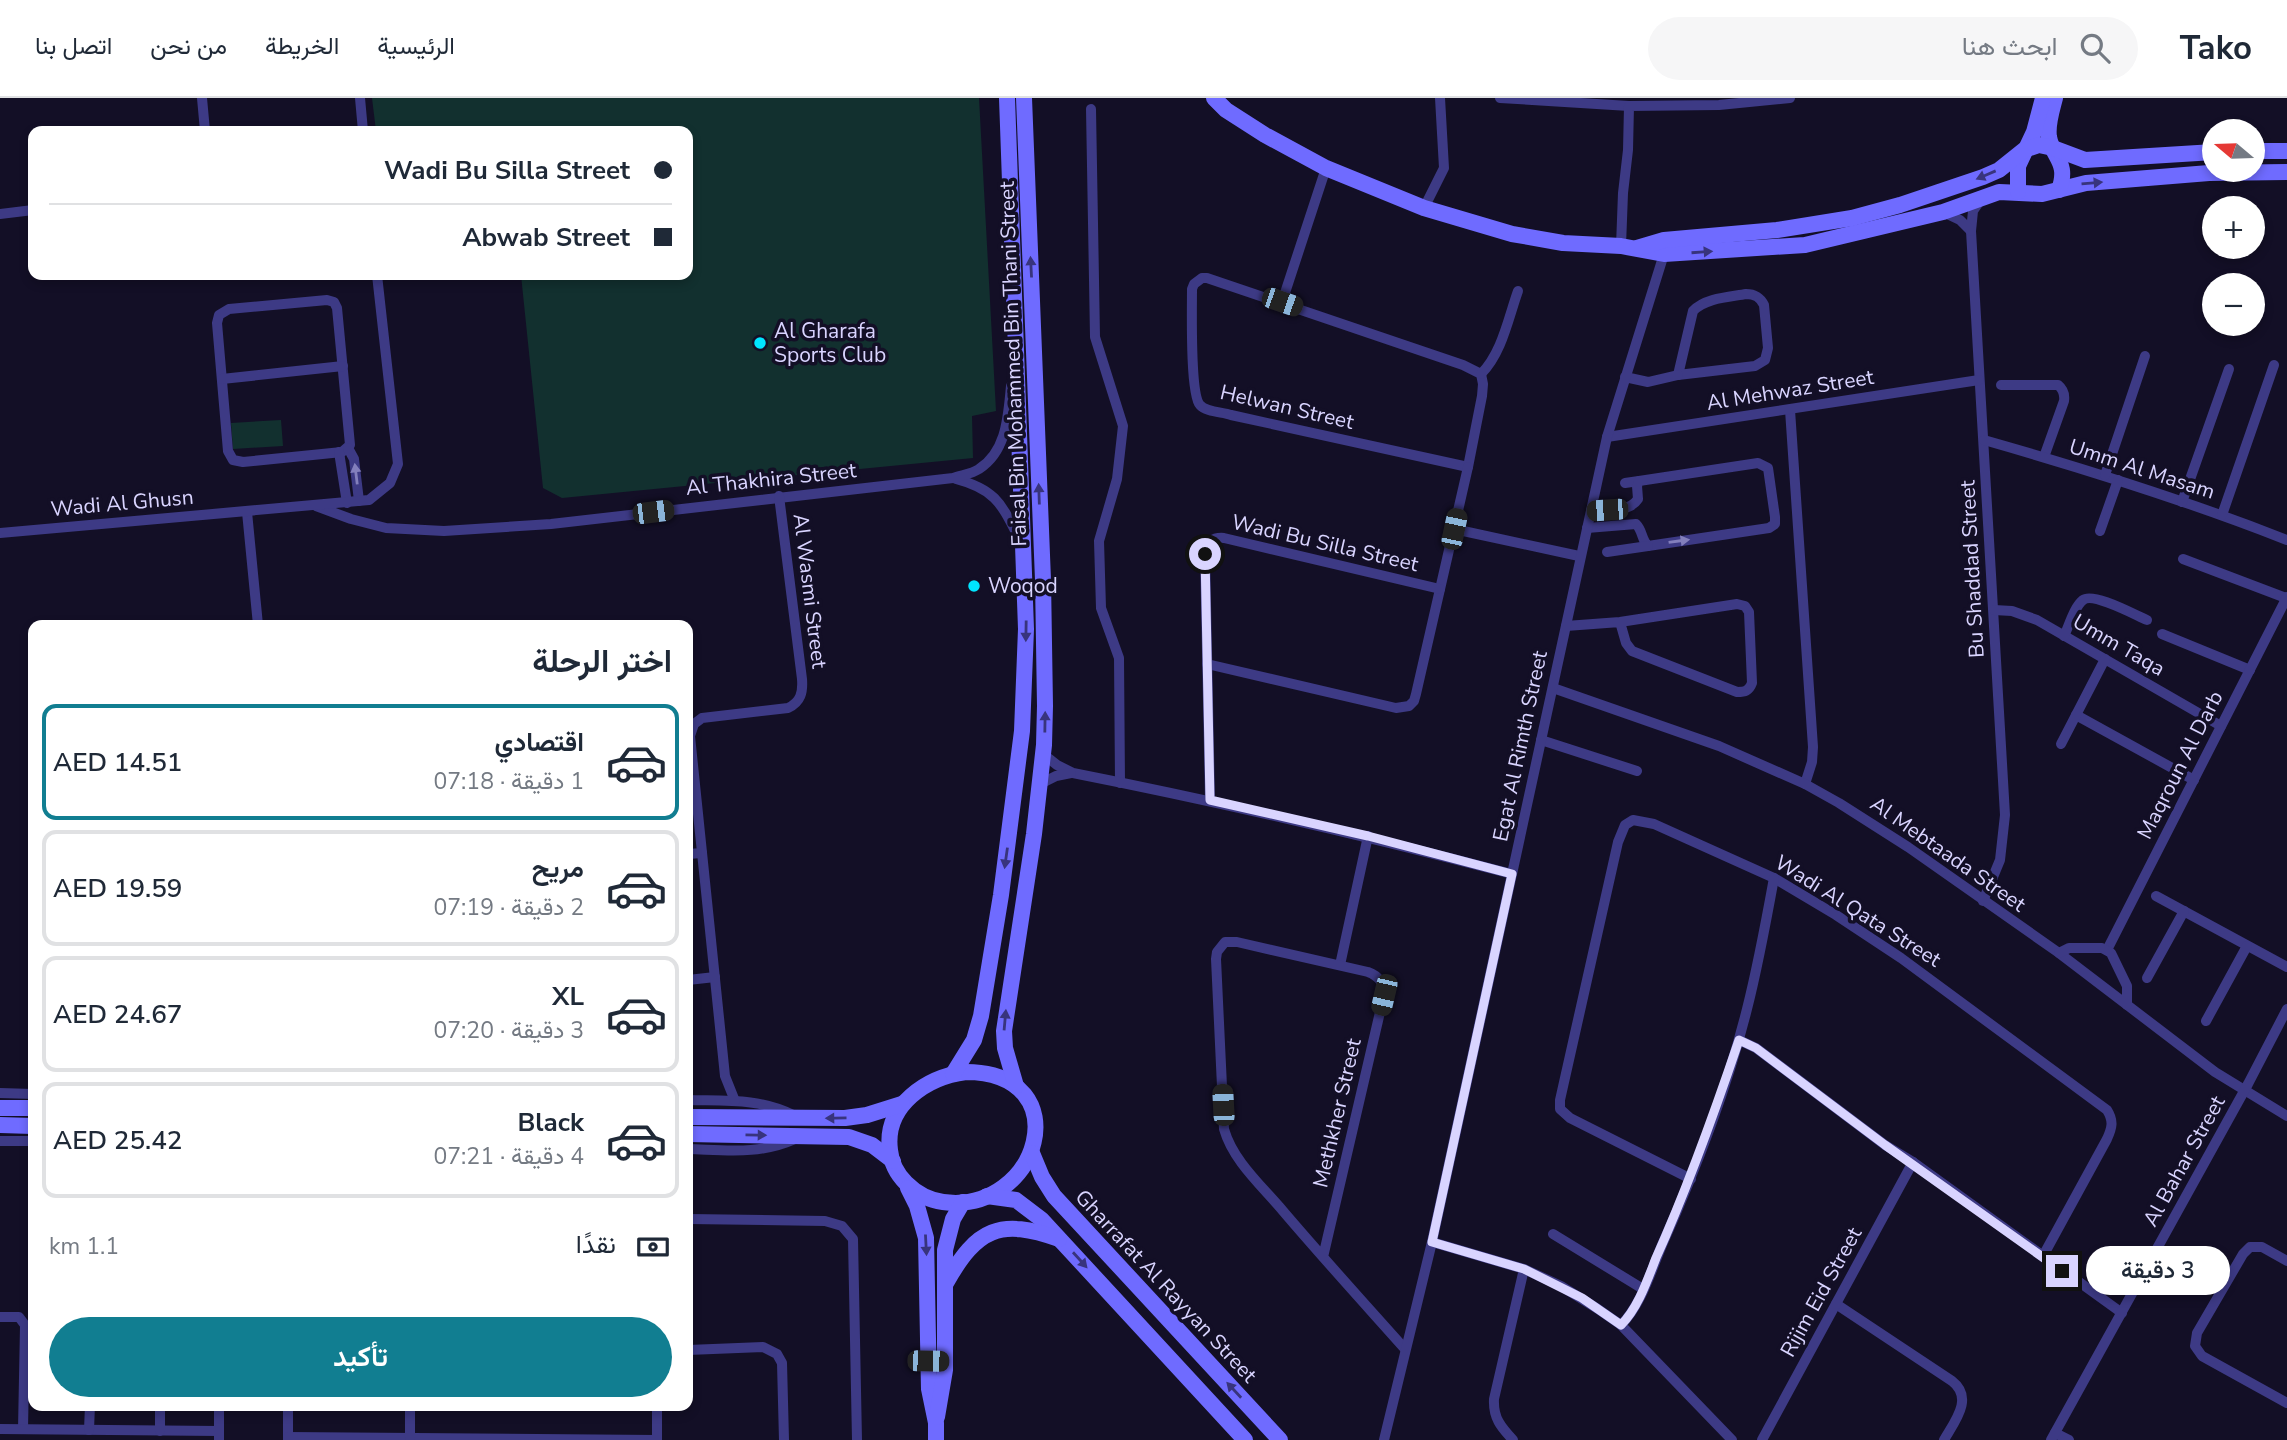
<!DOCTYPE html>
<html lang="ar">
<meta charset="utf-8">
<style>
:root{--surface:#fff;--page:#f6f6f7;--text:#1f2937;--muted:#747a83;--line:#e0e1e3;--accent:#117e91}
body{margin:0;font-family:"Nunito Sans",Vazirmatn,sans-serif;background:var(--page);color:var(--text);direction:rtl;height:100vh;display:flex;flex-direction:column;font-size:26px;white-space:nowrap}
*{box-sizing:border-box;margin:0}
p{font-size:23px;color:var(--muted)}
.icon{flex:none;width:38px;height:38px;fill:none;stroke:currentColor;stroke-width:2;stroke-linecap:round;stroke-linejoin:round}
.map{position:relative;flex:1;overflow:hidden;direction:ltr}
.side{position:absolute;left:28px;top:522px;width:665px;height:791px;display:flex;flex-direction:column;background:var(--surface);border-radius:14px;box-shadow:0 4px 10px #0003;direction:rtl}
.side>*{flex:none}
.hud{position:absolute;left:28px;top:28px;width:665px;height:154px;border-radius:14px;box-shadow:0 4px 10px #0003;direction:rtl;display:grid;align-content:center;height:154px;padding:0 21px;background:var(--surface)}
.needle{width:46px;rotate:289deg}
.fabs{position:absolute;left:2202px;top:21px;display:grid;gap:14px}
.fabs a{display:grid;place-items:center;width:63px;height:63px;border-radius:50%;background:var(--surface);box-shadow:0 4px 10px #0003;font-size:35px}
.end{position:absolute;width:32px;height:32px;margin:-16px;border:9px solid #d9d4ff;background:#111;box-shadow:0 0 0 4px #111}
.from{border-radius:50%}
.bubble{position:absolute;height:49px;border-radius:24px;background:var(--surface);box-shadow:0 4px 10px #0003;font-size:23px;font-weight:600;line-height:49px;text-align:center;direction:rtl}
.car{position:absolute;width:21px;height:42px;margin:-21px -10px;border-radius:9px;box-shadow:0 0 5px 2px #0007;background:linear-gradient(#222 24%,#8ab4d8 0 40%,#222 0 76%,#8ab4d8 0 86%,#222 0)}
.hud b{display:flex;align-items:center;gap:24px;height:66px;font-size:26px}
.hud b+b{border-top:2px solid var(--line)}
.hud i{width:18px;height:18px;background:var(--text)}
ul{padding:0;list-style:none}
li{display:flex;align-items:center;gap:21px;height:116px;margin:0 14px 10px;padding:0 7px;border:4px solid var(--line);border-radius:14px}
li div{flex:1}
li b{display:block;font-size:26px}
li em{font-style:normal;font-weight:600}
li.active{border-color:var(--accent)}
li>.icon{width:63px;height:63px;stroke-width:1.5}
h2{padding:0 21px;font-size:32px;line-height:84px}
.pay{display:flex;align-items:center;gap:18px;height:77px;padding:0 21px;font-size:26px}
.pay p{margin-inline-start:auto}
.primary-button{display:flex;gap:14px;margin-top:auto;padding:14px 21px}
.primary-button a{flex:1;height:80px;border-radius:42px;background:var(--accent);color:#fff;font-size:28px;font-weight:600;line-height:80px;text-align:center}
header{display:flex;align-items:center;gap:42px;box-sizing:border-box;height:98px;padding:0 35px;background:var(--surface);border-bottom:2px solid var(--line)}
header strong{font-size:33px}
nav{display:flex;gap:38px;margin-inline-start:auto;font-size:24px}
.search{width:490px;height:63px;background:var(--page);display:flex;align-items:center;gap:18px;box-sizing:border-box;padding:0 24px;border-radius:38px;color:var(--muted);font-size:26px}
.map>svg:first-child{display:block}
.green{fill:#12302f}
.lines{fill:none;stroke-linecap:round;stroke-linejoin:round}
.street{stroke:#3d3a85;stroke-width:10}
.secondary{stroke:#6f6bff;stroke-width:16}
.oneway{fill:#38347d}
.oneway2{fill:#837fbc}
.route{stroke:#d9d4ff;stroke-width:9}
.poi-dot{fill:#00e5ff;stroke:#130f26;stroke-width:2.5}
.labels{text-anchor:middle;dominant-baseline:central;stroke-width:7;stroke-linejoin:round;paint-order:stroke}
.poi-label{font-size:21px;fill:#d9d4ff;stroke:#130f26;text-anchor:start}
.street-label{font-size:21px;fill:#d9d4ff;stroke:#130f26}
</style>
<header>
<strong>Tako</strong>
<div class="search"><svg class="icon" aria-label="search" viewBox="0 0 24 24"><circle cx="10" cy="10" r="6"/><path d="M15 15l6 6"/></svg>ابحث هنا</div>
<nav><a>الرئيسية</a><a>الخريطة</a><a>من نحن</a><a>اتصل بنا</a></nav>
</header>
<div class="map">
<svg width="2287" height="1342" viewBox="0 0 2287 1342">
<rect width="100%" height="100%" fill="#130f26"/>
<!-- green -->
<g class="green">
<path d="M372,0H979L996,313L972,318L973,360L562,400L543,390L521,177H688V33H376Z"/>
<path d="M281,322L283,348L233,351L231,325Z"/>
</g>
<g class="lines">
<!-- street -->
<g class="street">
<path d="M202,0L205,33"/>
<path d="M360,0L363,33"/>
<path d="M1500,0L1629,8"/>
<path d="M1091,11L1095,239L1123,328L1117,381L1099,443L1101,510L1119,560L1120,685"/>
<path d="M1982,100L1973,113L1971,133L2005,717L2000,762L1983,803"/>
<path d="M1424,110L1444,70L1440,0"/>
<path d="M1943,114L1960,122L1971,133"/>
<path d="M0,116L33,112"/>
<path d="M1621,148L1623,95L1628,52L1629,8L1719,7L1790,0"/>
<path d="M1202,180H1207L1463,267L1481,276L1483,286L1482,298L1468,369L1231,317C1222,314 1206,314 1200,307C1190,296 1192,210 1192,191L1194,186Z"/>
<path d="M1746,196C1755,196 1760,199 1764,207L1768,250L1765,262L1755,268L1678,277L1693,213C1705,200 1729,199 1746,196Z"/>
<path d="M327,202L334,204L337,210L350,347L342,354L243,364L233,362L228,353L217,225L219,217L229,211Z"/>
<path d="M1282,204L1326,70"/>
<path d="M1481,276C1502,255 1508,221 1518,193"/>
<path d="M1625,279L1648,284L1678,277"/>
<path d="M222,281L343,268"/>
<path d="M2001,287H2058C2063,291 2065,296 2064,303L2044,359"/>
<path d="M1790,312L1813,649L1812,664L1805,686"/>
<path d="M1607,339L1979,282"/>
<path d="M1984,342C2086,371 2188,403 2287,442"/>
<path d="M348,350L354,361L359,403"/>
<path d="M339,354L347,405"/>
<path d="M2105,377L2145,258"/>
<path d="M956,381C998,392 1002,408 1021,444"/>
<path d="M1625,385L1639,383"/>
<path d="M2182,404L2229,271"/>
<path d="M316,408L351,421L386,430L444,433L551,426L953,380C961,377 972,376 979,371C1007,353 1008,318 1011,288"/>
<path d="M247,414L258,527"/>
<path d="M2222,417L2274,267"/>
<path d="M1587,430L1636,426C1643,433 1641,441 1648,448L1769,430L1775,426V419L1768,370L1758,365L1639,383L1637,388L1638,401C1629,415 1606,412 1591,413"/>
<path d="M1454,431L1579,458"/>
<path d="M2100,433L2118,382"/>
<path d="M0,435L369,402L390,385L398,366L377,177"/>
<path d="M1607,454L1648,448"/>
<path d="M2183,461L2286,500"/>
<path d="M1994,512L2012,513L2037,522L2221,628"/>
<path d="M1566,528L1620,524L1737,506L1745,508L1749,514L1752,585C1749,593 1745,594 1737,594L1632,553L1626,545L1620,524"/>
<path d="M2162,536L2250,572"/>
<path d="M2064,538C2069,528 2074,509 2083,502C2093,494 2135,517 2147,522"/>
<path d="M1207,566L1396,610L1409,608L1414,603L1416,596L1468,369"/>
<path d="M1553,590L1719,648L1805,686L1839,705L1908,749L2059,855L2215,974L2287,1018"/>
<path d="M2076,617L2194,682"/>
<path d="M1541,642L1637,673"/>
<path d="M2061,646L2105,561"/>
<path d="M1043,656L1057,667L1073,675C1220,704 1366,738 1512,776"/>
<path d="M1040,686L1056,678L1071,675"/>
<path d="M1210,702L1205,456C1206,444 1213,439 1224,440L1440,491"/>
<path d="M688,756L702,755"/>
<path d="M2156,798L2287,869"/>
<path d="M2107,852L2287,499"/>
<path d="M2059,855L2069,850H2102L2111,855L2127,888V907"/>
<path d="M1340,867L1368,738"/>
<path d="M2147,880L2184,813"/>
<path d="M688,882L715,879"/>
<path d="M2206,923L2247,848"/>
<path d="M1739,942L1756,950L1885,1047L1913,1064L2122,1215"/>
<path d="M0,995L33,996"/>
<path d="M688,1002C724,1003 760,1000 793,1017"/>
<path d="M735,1003L725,978L690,638L694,626L702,620L788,610C801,604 803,594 802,581L779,398"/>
<path d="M0,1043H33"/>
<path d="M688,1051C725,1052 760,1057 795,1041"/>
<path d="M1691,1081L1570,1020L1560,1011V1002L1618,744L1625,727L1633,722L1654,726L1774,780L1836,817L1901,860L2107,1012C2114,1023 2112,1030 2107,1041L2043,1158"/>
<path d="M688,1121L825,1123L842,1128L853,1141L857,1342"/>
<path d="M1553,1136L1643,1191"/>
<path d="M1432,1144L1524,1171L1561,1188L1598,1211L1621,1227L1732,1342"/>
<path d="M1323,1159L1384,897C1384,885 1379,878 1368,874L1237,844H1225L1217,854L1216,861L1224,1031C1233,1063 1262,1088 1283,1113C1323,1160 1364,1205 1405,1251"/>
<path d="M2287,1163L2262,1149H2250L2243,1156L2197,1235L2195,1248L2202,1258L2287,1305"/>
<path d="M1836,1206L1952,1283C1974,1300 1955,1323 1944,1342"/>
<path d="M0,1219H19L25,1227L23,1331"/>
<path d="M1621,1227C1641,1207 1651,1173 1662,1147C1696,1071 1727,991 1747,911C1758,868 1766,824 1774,780"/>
<path d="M688,1252L763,1249L777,1256L782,1265L784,1342"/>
<path d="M288,1307V1342"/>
<path d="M0,1331L219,1333"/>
<path d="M89,1332L90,1307"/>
<path d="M160,1333V1307"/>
<path d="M2055,1335L2069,1342"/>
<path d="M288,1339L657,1342"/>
<path d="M410,1339V1307"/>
<path d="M219,1342V1307"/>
<path d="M657,1342V1307"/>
<path d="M1384,1342L1432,1144L1607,339L1664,156V150"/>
<path d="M1513,1342C1501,1329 1493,1320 1494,1301L1524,1171"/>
<path d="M1762,1342L1913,1064"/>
<path d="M2051,1342L2248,986L2287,911"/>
</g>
<!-- secondary -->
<g class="secondary">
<path d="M1214,0L1226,12L1265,37L1326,70L1424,110L1512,136L1563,145L1621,148L1664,156L1805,147L1943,114L1999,94L2042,96L2086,85L2209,75L2287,74"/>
<path d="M2055,0C2052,12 2047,26 2049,39C2053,61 2069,64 2059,92"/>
<path d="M2252,53H2287"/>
<path d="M2018,94V68L2034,34L2043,0"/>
<path d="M1637,150L1664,142L1777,132L1852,120L1900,107L1983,79L1999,72L2024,52L2039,47L2053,50L2085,62L2214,54"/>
<path d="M966,974C1081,975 1039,1117 943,1104C928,1102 916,1095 906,1085C897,1076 891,1064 890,1052C884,1007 927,979 966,974Z"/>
<path d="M953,976L974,942L981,918L1001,797L1022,633L1026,531L1007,0"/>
<path d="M1016,988L1005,950L1004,933L1034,736L1044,647L1045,608L1043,482L1024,0"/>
<path d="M0,1010H33"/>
<path d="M688,1019L845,1020L867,1017L902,1006"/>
<path d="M0,1027L33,1028"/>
<path d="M688,1036L849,1039L872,1047L893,1063"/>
<path d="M1032,1055L1042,1079L1054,1098L1280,1342"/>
<path d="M908,1090L917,1108L926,1140L929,1291L936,1325V1342"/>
<path d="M987,1098L1016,1102L1041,1121L1245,1342"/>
<path d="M946,1185C977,1130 1000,1120 1059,1141"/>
<path d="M937,1319L945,1272V1152L953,1121L963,1104"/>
</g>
</g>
<!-- one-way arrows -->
<defs><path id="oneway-solid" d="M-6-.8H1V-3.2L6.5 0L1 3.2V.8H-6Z" transform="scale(1.75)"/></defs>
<g class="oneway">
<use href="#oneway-solid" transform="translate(1986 77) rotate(157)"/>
<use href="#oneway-solid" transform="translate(2092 85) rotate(-5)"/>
<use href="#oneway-solid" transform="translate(1702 154) rotate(-4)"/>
<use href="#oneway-solid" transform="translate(1031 169) rotate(-93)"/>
<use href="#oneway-solid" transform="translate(1039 396) rotate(-92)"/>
<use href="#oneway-solid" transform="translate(1026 533) rotate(91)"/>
<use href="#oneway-solid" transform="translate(1045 624) rotate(-89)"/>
<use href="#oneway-solid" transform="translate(1006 760) rotate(98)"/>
<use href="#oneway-solid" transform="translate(1005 922) rotate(-85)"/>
<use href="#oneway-solid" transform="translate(836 1020) rotate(179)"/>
<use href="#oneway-solid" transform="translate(756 1037) rotate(1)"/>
<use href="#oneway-solid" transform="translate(926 1147) rotate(87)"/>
<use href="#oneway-solid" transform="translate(1080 1162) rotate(48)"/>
<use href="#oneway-solid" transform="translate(1234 1292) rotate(-133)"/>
</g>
<g class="oneway2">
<use href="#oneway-solid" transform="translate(356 376) rotate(-97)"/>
<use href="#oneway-solid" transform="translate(1679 443) rotate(-8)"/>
</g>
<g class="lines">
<!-- route -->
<path class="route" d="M1205,456L1210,702L1368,738L1512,776L1432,1144L1524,1171L1582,1200L1621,1227C1638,1210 1647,1183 1656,1160C1688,1089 1714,1016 1739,942L1756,950L1885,1047L2062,1173"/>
</g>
<!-- markers -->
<g class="poi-dot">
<circle cx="760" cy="245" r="7"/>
<circle cx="974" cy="488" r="7"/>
</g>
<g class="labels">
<!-- poi labels -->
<g class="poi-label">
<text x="774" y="233">Al Gharafa<tspan x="774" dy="24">Sports Club</tspan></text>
<text x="988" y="488">Woqod</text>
</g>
<!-- street labels -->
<g class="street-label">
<text transform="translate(1013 266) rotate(-92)">Faisal Bin Mohammed Bin Thani Street</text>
<text transform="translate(1790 292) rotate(-9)">Al Mehwaz Street</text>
<text transform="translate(1287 309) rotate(13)">Helwan Street</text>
<text transform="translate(2142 371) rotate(18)">Umm Al Masam</text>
<text transform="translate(771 381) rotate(-6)">Al Thakhira Street</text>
<text transform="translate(122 405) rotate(-5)">Wadi Al Ghusn</text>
<text transform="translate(1325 445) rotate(13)">Wadi Bu Silla Street</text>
<text transform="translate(1972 471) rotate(-93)">Bu Shaddad Street</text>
<text transform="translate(810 493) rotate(83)">Al Wasmi Street</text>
<text transform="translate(2119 547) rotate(30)">Umm Taqa</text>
<text transform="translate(1520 648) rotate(-78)">Egat Al Rimth Street</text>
<text transform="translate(2180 667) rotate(-63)">Maqroun Al Darb</text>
<text transform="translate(1948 756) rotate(35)">Al Mebtaada Street</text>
<text transform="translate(1858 813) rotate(32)">Wadi Al Qata Street</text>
<text transform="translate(1337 1015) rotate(-77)">Methkher Street</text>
<text transform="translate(2184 1063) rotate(-61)">Al Bahar Street</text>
<text transform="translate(1166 1188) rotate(47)">Gharrafat Al Rayyan Street</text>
<text transform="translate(1821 1194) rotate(-61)">Rijim Eid Street</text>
</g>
</g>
</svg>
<div class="fabs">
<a><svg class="needle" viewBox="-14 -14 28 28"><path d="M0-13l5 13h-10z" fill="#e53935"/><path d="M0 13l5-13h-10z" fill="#747a83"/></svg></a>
<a>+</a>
<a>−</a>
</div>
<i class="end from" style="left:1205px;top:456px"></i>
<i class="end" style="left:2062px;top:1173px"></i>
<div class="bubble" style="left:2086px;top:1148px;width:144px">3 دقيقة</div>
<i class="car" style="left:1282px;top:204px;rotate:109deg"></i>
<i class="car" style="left:1607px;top:412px;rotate:266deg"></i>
<i class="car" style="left:653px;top:414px;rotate:83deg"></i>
<i class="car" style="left:1454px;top:431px;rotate:12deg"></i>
<i class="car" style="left:1384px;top:897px;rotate:193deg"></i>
<i class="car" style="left:1223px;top:1007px;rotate:357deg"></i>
<i class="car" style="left:928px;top:1263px;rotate:91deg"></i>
<div class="hud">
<b><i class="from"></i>Wadi Bu Silla Street</b>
<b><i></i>Abwab Street</b>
</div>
<section class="side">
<h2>اختر الرحلة</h2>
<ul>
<li class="active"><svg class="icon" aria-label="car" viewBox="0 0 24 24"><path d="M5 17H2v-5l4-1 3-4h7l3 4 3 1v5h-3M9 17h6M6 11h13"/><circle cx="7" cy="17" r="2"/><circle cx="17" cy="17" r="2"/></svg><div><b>اقتصادي</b><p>1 دقيقة · 07:18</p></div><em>AED 14.51</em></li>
<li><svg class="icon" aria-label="car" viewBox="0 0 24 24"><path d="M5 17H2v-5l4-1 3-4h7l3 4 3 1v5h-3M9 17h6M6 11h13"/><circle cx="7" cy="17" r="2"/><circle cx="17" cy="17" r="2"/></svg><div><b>مريح</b><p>2 دقيقة · 07:19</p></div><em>AED 19.59</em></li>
<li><svg class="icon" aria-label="car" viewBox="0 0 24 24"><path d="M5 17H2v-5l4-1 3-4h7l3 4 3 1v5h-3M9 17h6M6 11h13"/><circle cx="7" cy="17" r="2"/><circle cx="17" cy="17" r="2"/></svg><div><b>XL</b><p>3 دقيقة · 07:20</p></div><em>AED 24.67</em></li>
<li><svg class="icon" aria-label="car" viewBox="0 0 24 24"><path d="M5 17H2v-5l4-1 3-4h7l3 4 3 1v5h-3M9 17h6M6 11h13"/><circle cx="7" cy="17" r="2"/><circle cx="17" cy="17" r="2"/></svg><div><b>Black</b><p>4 دقيقة · 07:21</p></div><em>AED 25.42</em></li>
</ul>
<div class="pay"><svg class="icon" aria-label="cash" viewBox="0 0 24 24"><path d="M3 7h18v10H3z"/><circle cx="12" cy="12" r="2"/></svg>نقدًا<p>1.1 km</p></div>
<div class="primary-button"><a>تأكيد</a></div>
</section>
</div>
